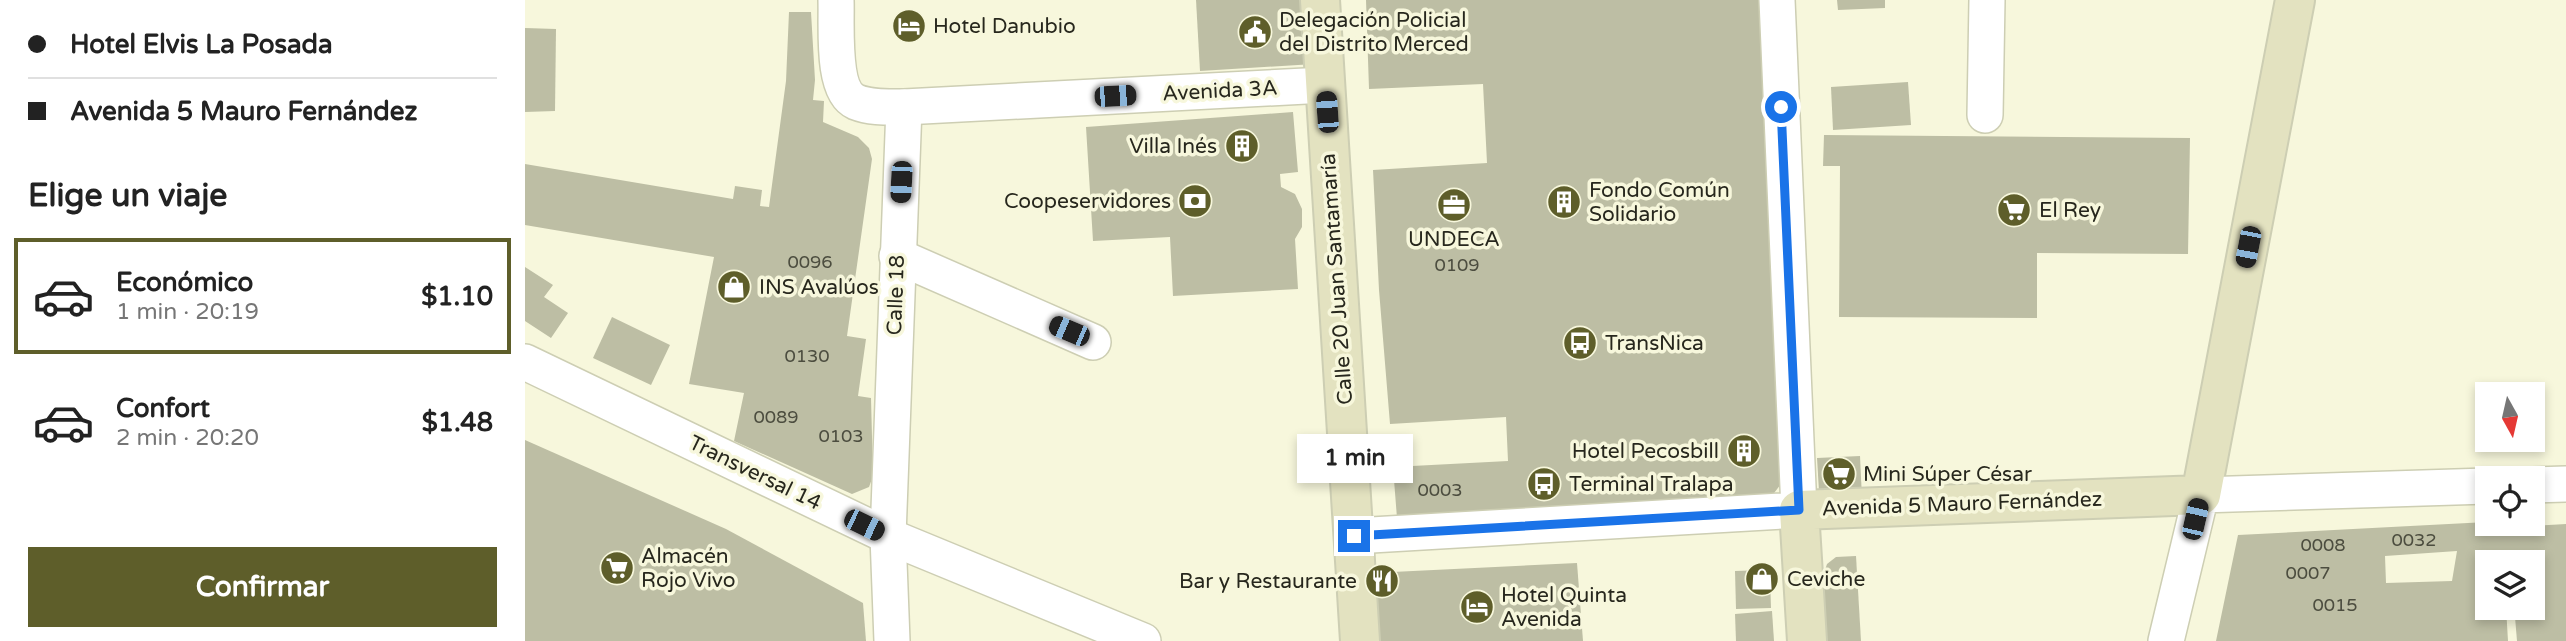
<!DOCTYPE html>
<html lang="es">
<meta charset="utf-8">
<style>
:root{--surface:#fff;--page:#f6f6f6;--text:#222;--muted:#767676;--line:#e0e0e0;--accent:#5e5e2a}
body{margin:0;font-family:"Varela Round",sans-serif;background:var(--page);color:var(--text);height:100vh;display:flex;flex-direction:column;font-size:26px;white-space:nowrap}
*{box-sizing:border-box;margin:0}
p{font-size:23px;color:var(--muted)}
.icon{flex:none;width:38px;height:38px;fill:none;stroke:currentColor;stroke-width:2;stroke-linecap:round;stroke-linejoin:round}
.map{position:relative;flex:1;overflow:hidden}
.side{display:flex;flex-direction:column;background:var(--surface);width:525px}
.side>*{flex:none}
.top-card{display:grid;align-content:center;height:154px;padding:0 28px;background:var(--surface)}
.needle{width:46px;rotate:172deg}
.controls{position:absolute;left:1950px;top:382px;display:grid;gap:14px}
.controls a{display:grid;place-items:center;width:70px;height:70px;border-radius:0px;background:var(--surface);box-shadow:0 4px 10px #0003;font-size:35px}
.end{position:absolute;width:32px;height:32px;margin:-16px;border:9px solid #1a73e8;background:#fff;box-shadow:0 0 0 4px #fff}
.from{border-radius:50%}
.bubble{position:absolute;height:49px;border-radius:0px;background:var(--surface);box-shadow:0 4px 10px #0003;font-size:23px;font-weight:800;line-height:49px;text-align:center}
.car{position:absolute;width:21px;height:42px;margin:-21px -10px;border-radius:9px;box-shadow:0 0 5px 2px #0007;background:linear-gradient(#222 24%,#8ab4d8 0 40%,#222 0 76%,#8ab4d8 0 86%,#222 0)}
.top-card b{display:flex;align-items:center;gap:24px;height:66px;font-size:26px}
.top-card b+b{border-top:2px solid var(--line)}
.top-card i{width:18px;height:18px;background:var(--text)}
ul{padding:0;list-style:none}
li{display:flex;align-items:center;gap:21px;height:116px;margin:0 14px 10px;padding:0 14px;border:4px solid transparent;border-radius:0px}
li div{flex:1}
li b{display:block;font-size:26px}
li em{font-style:normal;font-weight:800}
li.active{border-color:var(--accent)}
li>.icon{width:63px;height:63px;stroke-width:1.5}
h2{padding:0 28px;font-size:32px;line-height:84px}
.action{display:flex;gap:14px;margin-top:auto;padding:14px 28px}
.action a{flex:1;height:80px;border-radius:0px;background:var(--accent);color:#fff;font-size:28px;font-weight:800;line-height:80px;text-align:center}
main{display:flex;flex:1;min-height:0}
.map>svg:first-child{display:block}
.building{fill:#bdbea4;fill-rule:evenodd}
.lines{fill:none;stroke-linecap:round;stroke-linejoin:round}
.street-casing{stroke:#cdceb3;stroke-width:38}
.secondary-casing{stroke:#cdceb3;stroke-width:42}
.street{stroke:#fff;stroke-width:35}
.secondary{stroke:#e3e2c0;stroke-width:38}
.route{stroke:#1a73e8;stroke-width:9}
.labels{text-anchor:middle;dominant-baseline:central;stroke-width:7;stroke-linejoin:round;paint-order:stroke}
.number-label{font-size:18px;fill:#4c4d3f}
.poi-label{font-size:21px;fill:#27271d;stroke:#f7f7dc;text-anchor:start}
.street-label{font-size:21px;fill:#27271d;stroke:#f7f7dc}
</style>
<main>
<section class="side">
<div class="top-card">
<b><i class="from"></i>Hotel Elvis La Posada</b>
<b><i></i>Avenida 5 Mauro Fernández</b>
</div>
<h2>Elige un viaje</h2>
<ul>
<li class="active"><svg class="icon" aria-label="car" viewBox="0 0 24 24"><path d="M5 17H2v-5l4-1 3-4h7l3 4 3 1v5h-3M9 17h6M6 11h13"/><circle cx="7" cy="17" r="2"/><circle cx="17" cy="17" r="2"/></svg><div><b>Económico</b><p>1 min · 20:19</p></div><em>$1.10</em></li>
<li><svg class="icon" aria-label="car" viewBox="0 0 24 24"><path d="M5 17H2v-5l4-1 3-4h7l3 4 3 1v5h-3M9 17h6M6 11h13"/><circle cx="7" cy="17" r="2"/><circle cx="17" cy="17" r="2"/></svg><div><b>Confort</b><p>2 min · 20:20</p></div><em>$1.48</em></li>
</ul>
<div class="action"><a>Confirmar</a></div>
</section>
<div class="map">
<svg width="2041" height="641" viewBox="0 0 2041 641">
<rect width="100%" height="100%" fill="#f7f7dc"/>
<!-- building -->
<g class="building">
<path d="M671,0H785L789,64L675,71Z"/>
<path d="M841,0H1241L1259,480L1246,497L872,518L868,467L983,461L981,417L865,424L854,290L848,170L962,163L958,84L844,89Z"/>
<path d="M1312,0H1360V8L1313,10Z"/>
<path d="M264,12H286L290,80L288,100L299,101L298,122L333,137L344,148L347,159L322,336L341,339L333,396L346,398L348,476L344,487L327,494L209,441L219,393L164,384L189,257L0,225V164L208,199L210,186L237,190L235,206L244,207L261,81Z"/>
<path d="M0,28L31,29L30,111L0,112Z"/>
<path d="M1383,82L1386,125L1308,130L1306,87Z"/>
<path d="M768,112L773,172L755,174L756,187L770,194L777,209V227L770,239L773,289L648,296L645,237L568,241L561,127Z"/>
<path d="M1299,135L1665,138L1663,254L1512,253V318L1314,317L1315,166H1298Z"/>
<path d="M0,267L28,285L19,297L43,313L26,338L0,321Z"/>
<path d="M87,317L145,345L126,385L68,358Z"/>
<path d="M0,440L201,529L338,603L341,641H0Z"/>
<path d="M1335,456L1337,498L1294,491L1292,458Z"/>
<path d="M1962,522L1976,523V528L2041,524V641H1992L1990,617L2018,615L2017,594L2007,595V562H1962V607H1981L1983,641H1691L1713,535ZM1932,551L1927,581L1861,583L1860,556Z"/>
<path d="M1331,556L1336,641H1302L1298,576L1302,564L1311,557Z"/>
<path d="M1052,563L1058,641H851L847,573Z"/>
<path d="M1238,570L1245,578L1246,608L1211,609L1210,571Z"/>
<path d="M1247,611L1249,641H1211L1210,614Z"/>
</g>
<g class="lines">
<!-- street casing -->
<g class="street-casing">
<g id="street">
<path d="M311,0C312,25 306,91 331,102C346,108 363,107 379,107L800,85"/>
<path d="M1460,115L1462,0"/>
<path d="M372,256L568,342"/>
<path d="M0,362L363,536L618,641"/>
<path d="M2007,485L2041,484"/>
<path d="M829,536L1274,510L1252,0"/>
<path d="M367,641L363,536L379,107"/>
<path d="M1641,641L1676,495L1962,486"/>
</g>
</g>
<!-- secondary casing -->
<g class="secondary-casing">
<g id="secondary">
<path d="M795,0L835,641"/>
<path d="M1282,641L1274,510L1676,495L1770,0"/>
</g>
</g>
<!-- street -->
<use href="#street" class="street"/>
<!-- secondary -->
<use href="#secondary" class="secondary"/>
</g>
<g class="lines">
<!-- route -->
<path class="route" d="M829,536L1274,510L1256,107"/>
</g>
<!-- icons -->
<defs>
<g id="hotel-disc" transform="scale(1.75)"><circle r="9.5" fill="#5e5e2a" stroke="#f7f7dc"/><path d="M-6-4.5h1.5V1H6V5H4.5V3h-9V5H-6ZM-4 0a1.8 1.8 0 1 1 3.6 0ZM.5 0V-2.5h3Q6-2.5 6 0Z" fill="#fff"/></g>
<g id="civic-disc" transform="scale(1.75)"><circle r="9.5" fill="#5e5e2a" stroke="#f7f7dc"/><path d="M-.6-6.5H3V-4.5H.6V-3L4-1V1h2V6H-6V1h2V-1L-.6-3ZM-1.2 2.5V6h2.4V2.5Z" fill="#fff"/></g>
<g id="building-disc" transform="scale(1.75)"><circle r="9.5" fill="#5e5e2a" stroke="#f7f7dc"/><path d="M-4-6H4V6H1V3H-1V6H-4ZM-2.5-4.3h1.7v1.8h-1.7ZM.8-4.3h1.7v1.8H.8ZM-2.5-1h1.7V.8h-1.7ZM.8-1h1.7V.8H.8Z" fill="#fff"/></g>
<g id="bank-disc" transform="scale(1.75)"><circle r="9.5" fill="#5e5e2a" stroke="#f7f7dc"/><path d="M-6-4H6V4H-6ZM0-2.3a2.3 2.3 0 1 0 0 4.6a2.3 2.3 0 1 0 0-4.6Z" fill="#fff"/></g>
<g id="office-disc" transform="scale(1.75)"><circle r="9.5" fill="#5e5e2a" stroke="#f7f7dc"/><path d="M-6-3h4V-5.5h4V-3h4V5H-6ZM-1-4.5V-3h2v-1.5ZM-6 0V1H6V0Z" fill="#fff"/></g>
<g id="supermarket-disc" transform="scale(1.75)"><circle r="9.5" fill="#5e5e2a" stroke="#f7f7dc"/><path d="M-6-5.5h2.5l.6 2H6L4.5 2H-2.5L-4.4-4H-6ZM-1.5 3.2a1.3 1.3 0 1 0 .1 0ZM3 3.2a1.3 1.3 0 1 0 .1 0Z" fill="#fff"/></g>
<g id="shop-disc" transform="scale(1.75)"><circle r="9.5" fill="#5e5e2a" stroke="#f7f7dc"/><path d="M-5-2.5h2.3a2.7 3.5 0 0 1 5.4 0H5L5.5 6h-11ZM-1.5-2.5h3a1.5 2.3 0 0 0-3 0Z" fill="#fff"/></g>
<g id="bus-disc" transform="scale(1.75)"><circle r="9.5" fill="#5e5e2a" stroke="#f7f7dc"/><path d="M-5-6H5V4H4V6H2V4H-2V6H-4V4H-5ZM-3.5-4V0h7V-4ZM-3.5 1.2v1.5H-2V1.2ZM2 1.2v1.5H3.5V1.2Z" fill="#fff"/></g>
<g id="restaurant-disc" transform="scale(1.75)"><circle r="9.5" fill="#5e5e2a" stroke="#f7f7dc"/><path d="M-5-6h1v4h1v-4h1v4h1v-4h1v5L-1.5 .5V6h-2V.5L-5-1ZM5-6V6H3V1.5H1.5Q1.5-4 5-6Z" fill="#fff"/></g>
</defs>
<g fill-rule="evenodd">
<use href="#hotel-disc" x="384" y="26"/>
<use href="#civic-disc" x="730" y="32"/>
<use href="#building-disc" x="717" y="146"/>
<use href="#bank-disc" x="670" y="201"/>
<use href="#building-disc" x="1039" y="202"/>
<use href="#office-disc" x="929" y="205"/>
<use href="#supermarket-disc" x="1489" y="210"/>
<use href="#shop-disc" x="209" y="287"/>
<use href="#bus-disc" x="1055" y="343"/>
<use href="#building-disc" x="1219" y="451"/>
<use href="#supermarket-disc" x="1314" y="474"/>
<use href="#bus-disc" x="1019" y="484"/>
<use href="#supermarket-disc" x="92" y="568"/>
<use href="#shop-disc" x="1237" y="579"/>
<use href="#restaurant-disc" x="857" y="581"/>
<use href="#hotel-disc" x="952" y="607"/>
</g>
<g class="labels">
<!-- number labels -->
<g class="number-label">
<text x="285" y="262">0096</text>
<text x="932" y="265">0109</text>
<text x="282" y="356">0130</text>
<text x="251" y="417">0089</text>
<text x="316" y="436">0103</text>
<text x="915" y="490">0003</text>
<text x="1889" y="540">0032</text>
<text x="1798" y="545">0008</text>
<text x="1783" y="573">0007</text>
<text x="1810" y="605">0015</text>
</g>
<!-- poi labels -->
<g class="poi-label">
<text x="754" y="20">Delegación Policial<tspan x="754" dy="24">del Distrito Merced</tspan></text>
<text x="408" y="26">Hotel Danubio</text>
<text x="692" y="146" text-anchor="end">Villa Inés</text>
<text x="1064" y="190">Fondo Común<tspan x="1064" dy="24">Solidario</tspan></text>
<text x="646" y="201" text-anchor="end">Coopeservidores</text>
<text x="1514" y="210">El Rey</text>
<text x="929" y="239" text-anchor="middle">UNDECA</text>
<text x="234" y="287">INS Avalúos</text>
<text x="1080" y="343">TransNica</text>
<text x="1194" y="451" text-anchor="end">Hotel Pecosbill</text>
<text x="1338" y="474">Mini Súper César</text>
<text x="1044" y="484">Terminal Tralapa</text>
<text x="116" y="556">Almacén<tspan x="116" dy="24">Rojo Vivo</tspan></text>
<text x="1262" y="579">Ceviche</text>
<text x="832" y="581" text-anchor="end">Bar y Restaurante</text>
<text x="976" y="595">Hotel Quinta<tspan x="976" dy="24">Avenida</tspan></text>
</g>
<!-- street labels -->
<g class="street-label">
<text transform="translate(695 91) rotate(-3)">Avenida 3A</text>
<text transform="translate(812 279) rotate(-94)">Calle 20 Juan Santamaría</text>
<text transform="translate(371 295) rotate(-88)">Calle 18</text>
<text transform="translate(230 473) rotate(26)">Transversal 14</text>
<text transform="translate(1437 504) rotate(-2)">Avenida 5 Mauro Fernández</text>
</g>
</g>
</svg>
<div class="controls">
<a><svg class="needle" viewBox="-14 -14 28 28"><path d="M0-13l5 13h-10z" fill="#e53935"/><path d="M0 13l5-13h-10z" fill="#767676"/></svg></a>
<a><svg class="icon" aria-label="locate" viewBox="0 0 24 24"><circle cx="12" cy="12" r="6"/><path d="M12 2v4M12 18v4M2 12h4M18 12h4"/></svg></a>
<a><svg class="icon" aria-label="layers" viewBox="0 0 24 24"><path d="M12 4l9 5-9 5-9-5zM3 14l9 5 9-5"/></svg></a>
</div>
<i class="end from" style="left:1256px;top:107px"></i>
<i class="end" style="left:829px;top:536px"></i>
<div class="bubble" style="left:772px;top:434px;width:116px">1 min</div>
<i class="car" style="left:590px;top:96px;rotate:87deg"></i>
<i class="car" style="left:802px;top:112px;rotate:356deg"></i>
<i class="car" style="left:376px;top:182px;rotate:183deg"></i>
<i class="car" style="left:1723px;top:247px;rotate:191deg"></i>
<i class="car" style="left:544px;top:331px;rotate:293deg"></i>
<i class="car" style="left:1670px;top:519px;rotate:13deg"></i>
<i class="car" style="left:339px;top:525px;rotate:116deg"></i>
</div>
</main>
